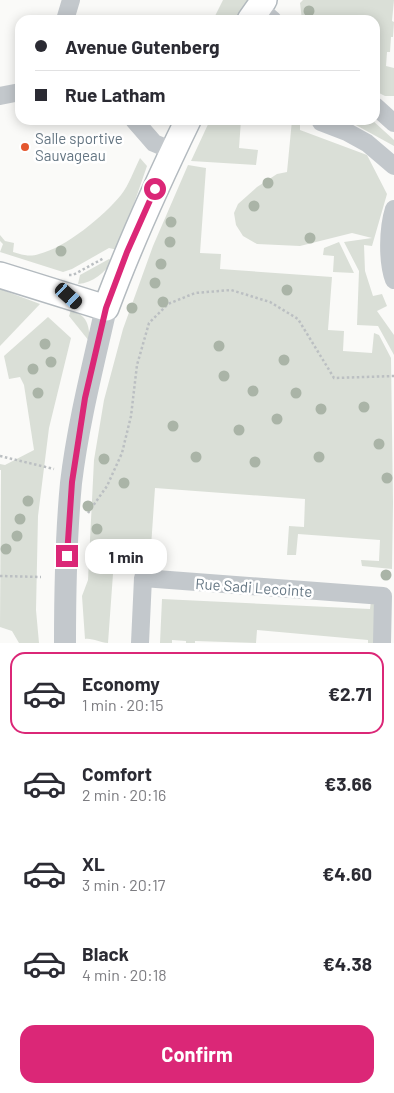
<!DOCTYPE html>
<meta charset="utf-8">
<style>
:root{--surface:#fff;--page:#f2f2f3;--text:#2b2b33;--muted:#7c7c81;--line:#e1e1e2;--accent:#db2777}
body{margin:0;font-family:Barlow,sans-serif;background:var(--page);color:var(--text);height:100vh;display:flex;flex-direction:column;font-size:19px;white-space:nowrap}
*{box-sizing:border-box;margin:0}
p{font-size:16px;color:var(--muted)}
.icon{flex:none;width:28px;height:28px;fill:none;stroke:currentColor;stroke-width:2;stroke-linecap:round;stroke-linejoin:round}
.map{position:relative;height:643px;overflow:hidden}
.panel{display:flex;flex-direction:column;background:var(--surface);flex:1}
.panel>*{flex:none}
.hud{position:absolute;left:15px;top:15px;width:365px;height:110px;border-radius:15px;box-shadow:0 2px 12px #0003;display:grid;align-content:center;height:110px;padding:0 20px;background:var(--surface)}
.end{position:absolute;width:22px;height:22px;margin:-11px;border:6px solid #db2777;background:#fff;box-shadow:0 0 0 2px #fff}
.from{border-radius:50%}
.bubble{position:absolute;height:35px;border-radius:15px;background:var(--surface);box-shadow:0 2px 12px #0003;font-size:16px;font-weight:700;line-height:35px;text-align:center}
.car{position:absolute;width:15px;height:30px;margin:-15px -8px;border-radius:6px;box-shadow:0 0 4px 1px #0007;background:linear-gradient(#222 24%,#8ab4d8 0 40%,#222 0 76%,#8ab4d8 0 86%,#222 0)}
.hud b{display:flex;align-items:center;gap:18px;height:48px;font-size:19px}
.hud b+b{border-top:1px solid var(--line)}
.hud i{width:12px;height:12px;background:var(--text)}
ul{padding:9px 0 0;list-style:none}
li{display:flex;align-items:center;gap:15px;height:82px;margin:0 10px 8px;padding:0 10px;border:2px solid transparent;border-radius:15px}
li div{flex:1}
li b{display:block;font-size:19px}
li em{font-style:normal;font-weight:700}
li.current{border-color:var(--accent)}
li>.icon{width:45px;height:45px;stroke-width:1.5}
.action{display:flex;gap:10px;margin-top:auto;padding:10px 20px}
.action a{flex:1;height:58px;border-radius:15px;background:var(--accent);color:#fff;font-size:20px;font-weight:700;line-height:58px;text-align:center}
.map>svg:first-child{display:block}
.green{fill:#dadfd7}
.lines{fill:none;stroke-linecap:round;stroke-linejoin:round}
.secondary-casing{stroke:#b3babf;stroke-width:28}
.path{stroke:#bbbfc2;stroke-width:2.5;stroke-dasharray:2.5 2.5;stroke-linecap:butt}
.minor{stroke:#c3c8cc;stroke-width:18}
.tertiary{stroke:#c3c8cc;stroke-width:22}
.secondary{stroke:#fff;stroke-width:25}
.tree{fill:#aab4a7}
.route{stroke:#db2777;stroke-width:6}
.poi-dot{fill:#e4572e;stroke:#fff;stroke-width:2}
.labels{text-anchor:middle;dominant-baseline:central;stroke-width:5;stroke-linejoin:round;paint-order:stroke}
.poi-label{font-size:15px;fill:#657683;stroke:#fff;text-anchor:start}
.street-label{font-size:15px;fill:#657683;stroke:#fff}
</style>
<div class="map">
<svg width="394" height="643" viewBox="0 0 394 643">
<rect width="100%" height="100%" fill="#fafaf8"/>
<!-- green -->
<g class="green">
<path d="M223,0H250L238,20H213Z"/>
<path d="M303,0H394L392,21L394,22L393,37H391L390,52H387L386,66L394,68V96H385L375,91V20H302L300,3Z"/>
<path d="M210,120H241L239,148L258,150L256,165L191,161Z"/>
<path d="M292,120H300V130L367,155L387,194L372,246L364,245L365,271L373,296L382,294L387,306L377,311L394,335V355L378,326L357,325L359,271L344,242L372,238L352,233L300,246L257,244L243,236L236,225L234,213L238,204L257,187L277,174L287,172Z"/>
<path d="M343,120H372L394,140V146L354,124Z"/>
<path d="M140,158L147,166L118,250L109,248L72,269L63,272L0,252L3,244L0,241V235L5,241L14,243L13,252C22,255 30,257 39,254C65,248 104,216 121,195C129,185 134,170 140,158Z"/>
<path d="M188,165L206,168L200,253L221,254L220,269L332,277L328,330L344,331L343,351L372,353L374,333L379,335L391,358L393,503L392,569L362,566L361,560L379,561L380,540L298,534L296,555H287L289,526L304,527L305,499L155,488L150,562L114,560L108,643C100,643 93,638 85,639L82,596L88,580L94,460L104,400L123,329L153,246Z"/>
<path d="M339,242L354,273L333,272L334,256L323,255L324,248Z"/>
<path d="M109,259L113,261C105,272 93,283 78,284L80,275Z"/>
<path d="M0,289L40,304L0,346Z"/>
<path d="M71,310C87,315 90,326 89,341L69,316Z"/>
<path d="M48,317L71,338L49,428L38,516L36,610L39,643H19L12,631L0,627L1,470H0V464L5,465L34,450L24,385L20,377L9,379L4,356Z"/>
<path d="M162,599L370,609L371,601L376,603V643H368V640L257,630L256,643L195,641V643H186V641L172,640V643H160Z"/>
</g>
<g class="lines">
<!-- secondary casing -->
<g class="secondary-casing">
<g id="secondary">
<path d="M250,20L264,0"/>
<path d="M0,275L106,308C130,243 158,182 188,120"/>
</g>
</g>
<!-- path -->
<g class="path">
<path d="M69,275H73L104,258"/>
<path d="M0,456L54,469"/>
<path d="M88,513L107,486L122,453L131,416L137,365L149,323L168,304L195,293L231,290L270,302L298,319L334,378L394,376"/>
<path d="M0,576L41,577"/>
</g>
<!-- minor -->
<g class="minor">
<path d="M259,8L273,20"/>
<path d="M65,20L71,0"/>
<path d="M0,96L20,92"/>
<path d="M375,106L394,123"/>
<path d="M134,120L154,143L173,151"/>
<path d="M321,122L347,132L367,143L394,166"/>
<path d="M394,209C388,228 387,261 394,280"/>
<path d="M140,643L143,578L383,596L382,643"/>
</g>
<!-- tertiary -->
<path class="tertiary" d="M65,643C65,590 66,536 71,483C78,424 93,366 106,308"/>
<!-- secondary -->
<use href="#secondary" class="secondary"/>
</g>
<!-- trees -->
<g class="tree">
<circle cx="309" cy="11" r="5.5"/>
<circle cx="268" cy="183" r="5.5"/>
<circle cx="254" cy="206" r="5.5"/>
<circle cx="171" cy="222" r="5.5"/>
<circle cx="310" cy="238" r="5.5"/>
<circle cx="170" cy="242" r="5.5"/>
<circle cx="61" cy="251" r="5.5"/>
<circle cx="161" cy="264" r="5.5"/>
<circle cx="155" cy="283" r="5.5"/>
<circle cx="287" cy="290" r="5.5"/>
<circle cx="163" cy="302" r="5.5"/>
<circle cx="132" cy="308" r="5.5"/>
<circle cx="45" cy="344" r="5.5"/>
<circle cx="219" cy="346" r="5.5"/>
<circle cx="284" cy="360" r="5.5"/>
<circle cx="51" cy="362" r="5.5"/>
<circle cx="33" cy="369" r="5.5"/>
<circle cx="224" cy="376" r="5.5"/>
<circle cx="253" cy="391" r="5.5"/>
<circle cx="38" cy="393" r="5.5"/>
<circle cx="296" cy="393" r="5.5"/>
<circle cx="364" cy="407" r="5.5"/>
<circle cx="321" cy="409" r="5.5"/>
<circle cx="277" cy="419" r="5.5"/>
<circle cx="173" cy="426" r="5.5"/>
<circle cx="239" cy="430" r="5.5"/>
<circle cx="379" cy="444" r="5.5"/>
<circle cx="196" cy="457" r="5.5"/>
<circle cx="319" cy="457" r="5.5"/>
<circle cx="104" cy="459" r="5.5"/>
<circle cx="255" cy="462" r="5.5"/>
<circle cx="387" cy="478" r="5.5"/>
<circle cx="124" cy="483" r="5.5"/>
<circle cx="28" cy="501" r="5.5"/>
<circle cx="88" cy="506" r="5.5"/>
<circle cx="20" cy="519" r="5.5"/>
<circle cx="97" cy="529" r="5.5"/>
<circle cx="17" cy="536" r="5.5"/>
<circle cx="6" cy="549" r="5.5"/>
<circle cx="386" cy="575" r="5.5"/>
</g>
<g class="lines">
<!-- route -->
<path class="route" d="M67,556L72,482L85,398L106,308L127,252L155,189"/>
</g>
<!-- markers -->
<circle class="poi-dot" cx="25" cy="147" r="5"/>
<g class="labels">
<!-- poi labels -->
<g class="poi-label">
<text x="35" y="138">Salle sportive<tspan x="35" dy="17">Sauvageau</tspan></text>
</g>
<!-- street labels -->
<g class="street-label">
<text transform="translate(254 587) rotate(4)">Rue Sadi Lecointe</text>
</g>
</g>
</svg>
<i class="end from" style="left:155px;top:189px"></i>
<i class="end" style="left:67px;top:556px"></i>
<div class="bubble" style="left:85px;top:539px;width:82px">1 min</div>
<i class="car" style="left:69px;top:296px;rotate:132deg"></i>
<div class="hud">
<b><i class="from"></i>Avenue Gutenberg</b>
<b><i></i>Rue Latham</b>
</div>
</div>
<section class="panel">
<ul>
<li class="current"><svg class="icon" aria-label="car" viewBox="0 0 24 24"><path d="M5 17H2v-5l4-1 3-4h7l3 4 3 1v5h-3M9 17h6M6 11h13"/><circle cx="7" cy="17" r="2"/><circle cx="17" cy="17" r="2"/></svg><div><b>Economy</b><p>1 min · 20:15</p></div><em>€2.71</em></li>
<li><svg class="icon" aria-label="car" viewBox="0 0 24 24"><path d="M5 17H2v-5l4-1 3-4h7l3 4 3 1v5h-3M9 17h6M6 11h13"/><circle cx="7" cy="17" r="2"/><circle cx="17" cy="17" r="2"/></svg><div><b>Comfort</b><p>2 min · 20:16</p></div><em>€3.66</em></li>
<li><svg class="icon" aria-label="car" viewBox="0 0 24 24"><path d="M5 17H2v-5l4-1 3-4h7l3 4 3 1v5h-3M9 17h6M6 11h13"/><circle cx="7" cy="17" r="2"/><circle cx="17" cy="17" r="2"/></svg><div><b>XL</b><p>3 min · 20:17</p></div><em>€4.60</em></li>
<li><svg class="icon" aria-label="car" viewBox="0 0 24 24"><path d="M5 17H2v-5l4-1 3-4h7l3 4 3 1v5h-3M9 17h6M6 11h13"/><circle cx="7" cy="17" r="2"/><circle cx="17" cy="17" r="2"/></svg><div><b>Black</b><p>4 min · 20:18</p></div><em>€4.38</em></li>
</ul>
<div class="action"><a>Confirm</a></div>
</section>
